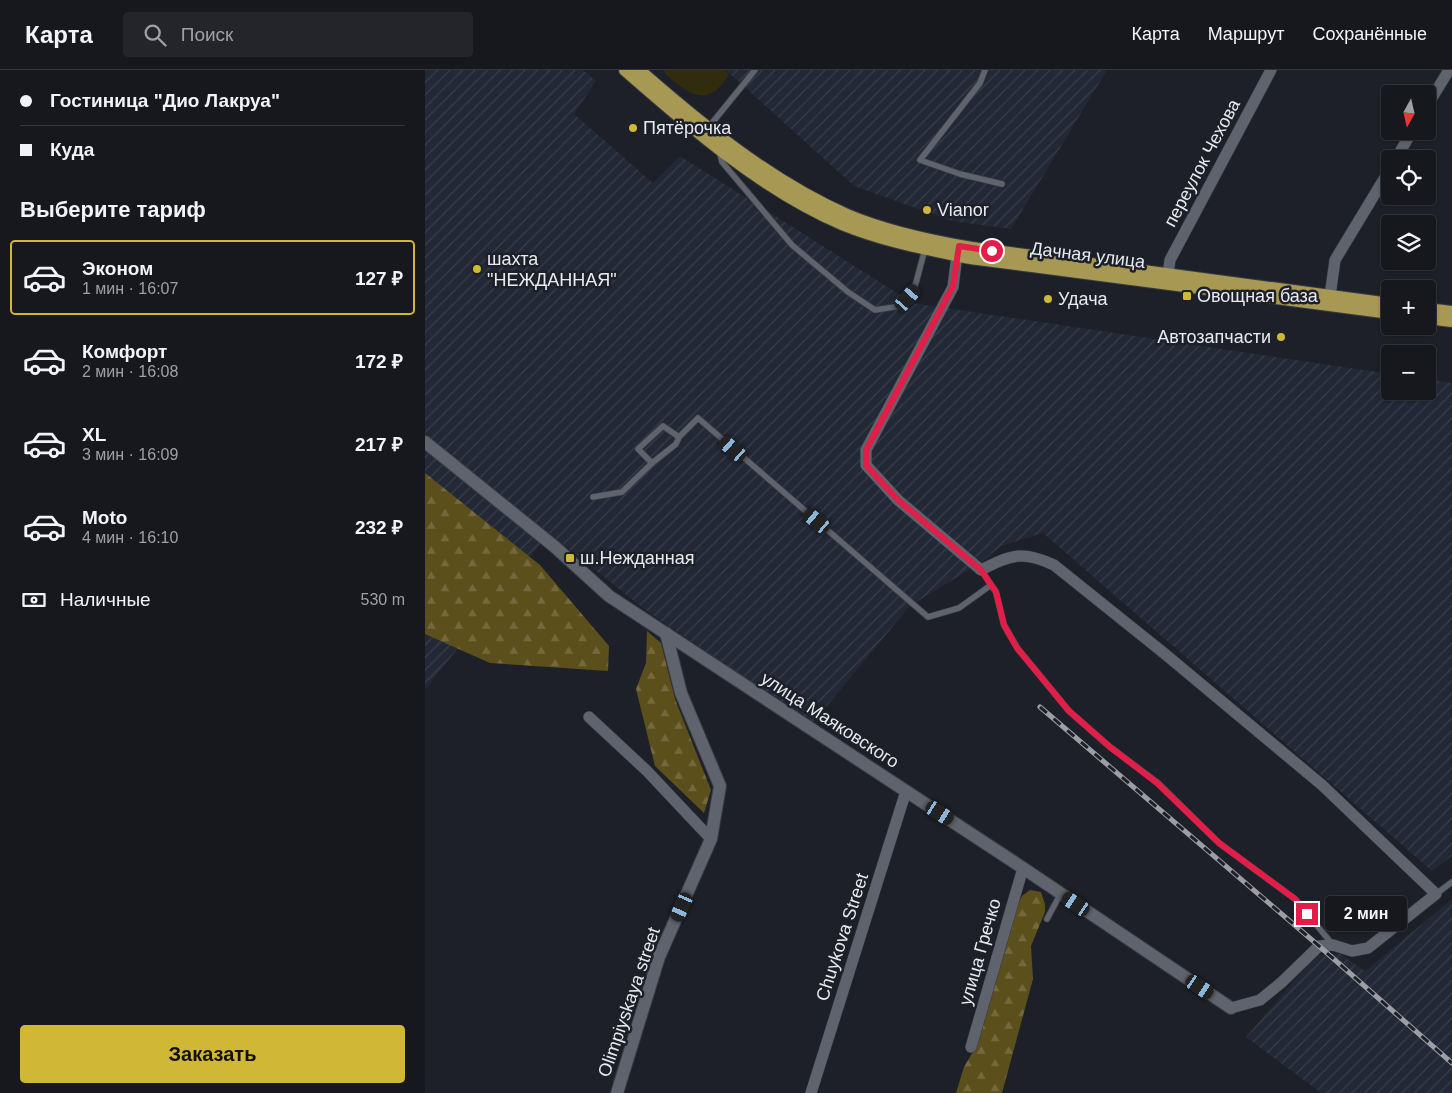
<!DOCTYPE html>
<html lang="ru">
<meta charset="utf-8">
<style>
:root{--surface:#16181e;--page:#23252b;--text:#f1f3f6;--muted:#9ea0a4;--line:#35373c;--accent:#d1b736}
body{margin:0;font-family:Arial,sans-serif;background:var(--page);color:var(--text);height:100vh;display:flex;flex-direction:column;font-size:19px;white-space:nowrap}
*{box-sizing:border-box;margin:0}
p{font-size:16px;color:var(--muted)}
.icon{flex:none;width:28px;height:28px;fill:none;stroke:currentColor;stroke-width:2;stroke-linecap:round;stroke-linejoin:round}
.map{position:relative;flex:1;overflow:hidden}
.drawer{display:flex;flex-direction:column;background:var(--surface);width:425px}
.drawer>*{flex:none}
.top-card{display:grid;align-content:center;height:110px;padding:0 20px;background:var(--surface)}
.needle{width:32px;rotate:188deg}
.controls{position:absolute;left:956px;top:15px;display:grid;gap:10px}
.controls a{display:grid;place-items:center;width:55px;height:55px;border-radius:5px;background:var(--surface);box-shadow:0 1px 4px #0004,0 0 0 1px var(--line);font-size:25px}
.end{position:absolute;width:22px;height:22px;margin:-11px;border:6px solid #e11d48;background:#fff;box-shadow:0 0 0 2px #fff}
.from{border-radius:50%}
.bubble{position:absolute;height:35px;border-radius:5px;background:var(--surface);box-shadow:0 1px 4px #0004,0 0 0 1px var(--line);font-size:16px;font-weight:700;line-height:35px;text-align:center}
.car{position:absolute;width:15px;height:30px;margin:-15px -8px;border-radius:6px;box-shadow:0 0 4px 1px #0007;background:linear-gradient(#222 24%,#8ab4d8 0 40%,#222 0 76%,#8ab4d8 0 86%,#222 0)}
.top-card b{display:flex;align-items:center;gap:18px;height:48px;font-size:19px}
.top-card b+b{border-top:1px solid var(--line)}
.top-card i{width:12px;height:12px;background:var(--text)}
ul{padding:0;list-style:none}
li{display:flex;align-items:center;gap:15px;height:75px;margin:0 10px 8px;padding:0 10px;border:2px solid transparent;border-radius:5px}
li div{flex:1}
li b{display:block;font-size:19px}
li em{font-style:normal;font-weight:700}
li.current{border-color:var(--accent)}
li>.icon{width:45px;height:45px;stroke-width:1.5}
h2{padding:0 20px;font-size:22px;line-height:60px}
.pay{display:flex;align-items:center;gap:12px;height:55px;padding:0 20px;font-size:19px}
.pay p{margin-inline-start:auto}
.cta{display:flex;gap:10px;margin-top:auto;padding:10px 20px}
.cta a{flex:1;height:58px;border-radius:5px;background:var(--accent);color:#111;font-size:20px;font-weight:700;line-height:58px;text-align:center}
header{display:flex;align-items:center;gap:30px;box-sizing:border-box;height:70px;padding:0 25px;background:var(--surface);border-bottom:1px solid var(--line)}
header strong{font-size:24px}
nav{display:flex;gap:28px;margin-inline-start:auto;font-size:18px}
.search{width:350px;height:45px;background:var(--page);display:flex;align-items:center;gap:12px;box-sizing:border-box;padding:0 18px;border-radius:5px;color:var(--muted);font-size:19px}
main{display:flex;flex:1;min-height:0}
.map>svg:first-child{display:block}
.industrial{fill:url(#industrial-furrows)}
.green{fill:#322c0f}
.forest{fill:url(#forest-firs)}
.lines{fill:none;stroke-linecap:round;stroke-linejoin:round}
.service-casing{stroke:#383b42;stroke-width:7}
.minor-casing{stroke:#383b42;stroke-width:12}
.tertiary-casing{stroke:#383b42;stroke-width:14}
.primary-casing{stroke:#383b42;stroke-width:14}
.service{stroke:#5f636d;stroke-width:5.5}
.minor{stroke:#5f636d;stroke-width:11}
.tertiary{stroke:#5f636d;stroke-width:12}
.primary{stroke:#a79953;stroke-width:12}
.rail-casing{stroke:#9c9ea5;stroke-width:5}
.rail{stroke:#1d2028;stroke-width:3;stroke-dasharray:9;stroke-linecap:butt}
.route{stroke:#e11d48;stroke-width:6}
.poi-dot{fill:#d1b736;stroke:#1d2028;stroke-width:2}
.labels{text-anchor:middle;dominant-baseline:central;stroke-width:5;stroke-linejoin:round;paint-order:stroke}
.poi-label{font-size:18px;fill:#e8eaf0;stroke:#1d2028;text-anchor:start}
.street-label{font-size:18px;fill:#e8eaf0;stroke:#1d2028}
</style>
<header>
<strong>Карта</strong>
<div class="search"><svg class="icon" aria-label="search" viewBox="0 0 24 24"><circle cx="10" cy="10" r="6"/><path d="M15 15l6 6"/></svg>Поиск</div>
<nav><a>Карта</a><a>Маршрут</a><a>Сохранённые</a></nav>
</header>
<main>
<section class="drawer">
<div class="top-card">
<b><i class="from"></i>Гостиница &quot;Дио Лакруа&quot;</b>
<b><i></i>Куда</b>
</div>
<h2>Выберите тариф</h2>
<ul>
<li class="current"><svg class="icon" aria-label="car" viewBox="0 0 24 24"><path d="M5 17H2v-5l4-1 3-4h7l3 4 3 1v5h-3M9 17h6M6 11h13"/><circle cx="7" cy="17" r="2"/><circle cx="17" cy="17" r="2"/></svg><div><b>Эконом</b><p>1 мин · 16:07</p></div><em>127 ₽</em></li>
<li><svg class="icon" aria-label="car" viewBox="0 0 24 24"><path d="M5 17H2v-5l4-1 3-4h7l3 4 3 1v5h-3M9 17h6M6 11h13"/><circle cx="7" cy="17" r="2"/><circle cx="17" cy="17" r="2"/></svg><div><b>Комфорт</b><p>2 мин · 16:08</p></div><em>172 ₽</em></li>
<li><svg class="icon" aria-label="car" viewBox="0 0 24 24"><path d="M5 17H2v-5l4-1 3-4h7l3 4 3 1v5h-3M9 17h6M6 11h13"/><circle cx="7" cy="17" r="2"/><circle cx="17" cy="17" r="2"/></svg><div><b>XL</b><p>3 мин · 16:09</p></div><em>217 ₽</em></li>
<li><svg class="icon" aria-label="car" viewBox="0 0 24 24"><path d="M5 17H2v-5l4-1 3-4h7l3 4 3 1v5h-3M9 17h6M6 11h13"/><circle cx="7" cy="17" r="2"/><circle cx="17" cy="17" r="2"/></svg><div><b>Moto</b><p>4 мин · 16:10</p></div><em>232 ₽</em></li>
</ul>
<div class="pay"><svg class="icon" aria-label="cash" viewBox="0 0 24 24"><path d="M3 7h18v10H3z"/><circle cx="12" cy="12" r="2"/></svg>Наличные<p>530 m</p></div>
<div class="cta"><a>Заказать</a></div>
</section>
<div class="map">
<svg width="1027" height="1023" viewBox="0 0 1027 1023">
<defs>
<pattern id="industrial-furrows" width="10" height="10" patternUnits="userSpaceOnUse" patternTransform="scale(1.25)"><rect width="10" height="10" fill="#222835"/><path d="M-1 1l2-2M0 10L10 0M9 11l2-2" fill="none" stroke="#373d49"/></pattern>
<pattern id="forest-firs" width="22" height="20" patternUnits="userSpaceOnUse" patternTransform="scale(1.25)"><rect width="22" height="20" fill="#5b501c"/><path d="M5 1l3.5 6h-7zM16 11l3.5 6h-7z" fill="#73693d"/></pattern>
</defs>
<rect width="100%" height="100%" fill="#1d2028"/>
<!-- industrial -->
<g class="industrial">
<path d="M0,0H158L171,11L149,44L228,113L255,86L488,233L965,304V321H1002L1003,309L1027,313V786L1007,801L618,463L576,476L557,492L485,536L387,654L219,539L124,463L0,620Z"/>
<path d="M301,0H682L586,159L527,151L429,116Z"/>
<path d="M1027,829V1023H896L821,967L891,885L915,884L940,901Z"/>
</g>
<!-- green -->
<path class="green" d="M239,0H299L304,4C283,40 264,24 240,4Z"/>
<!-- forest -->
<g class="forest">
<path d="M0,403L115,495L184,576L183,601L65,593L0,564Z"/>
<path d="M222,561L236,573L250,629L286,720L279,743L230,696L211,619L221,593Z"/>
<path d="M605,820L616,822L620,834V842L606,876L608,909L577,1023H531L539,997L549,980L593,834L597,826Z"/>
</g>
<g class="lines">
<!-- service casing -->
<g class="service-casing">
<g id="service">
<path d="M560,0L555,13L495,90L535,104L577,114"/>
<path d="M283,58L330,0"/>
<path d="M294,80L297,92L367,175L423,222L450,240L476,236L489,220L500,179"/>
<path d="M227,393L251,374L254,367"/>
<path d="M168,427L197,422L227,393L213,379L238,356L254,367L273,348L503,547L534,538L566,515"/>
<path d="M556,500L571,522L579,555L593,579L644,641L685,677L733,713L794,773L870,829L908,875"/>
<path d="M1011,824L1027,812"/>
<path d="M622,849L636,823"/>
</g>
</g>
<!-- minor casing -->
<g class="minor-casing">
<g id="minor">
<path d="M1002,36L1024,0"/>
<path d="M971,89L987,61"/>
<path d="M532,185L528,217L441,380V395L473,430L556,500C586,485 597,480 629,495L740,584L897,715L1011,824L943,878L927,881L908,875L894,876L857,912L835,930L806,938"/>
<path d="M743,204L745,190L846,0"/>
<path d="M905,226L910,190L965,99"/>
<path d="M164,647L222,701L286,769"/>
<path d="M546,977L598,798"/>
<path d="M386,1023L481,721"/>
</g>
</g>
<!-- tertiary casing -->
<g class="tertiary-casing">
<g id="tertiary">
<path d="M0,372L130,477L184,526L598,798L806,938"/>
<path d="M192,1023L234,887L286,769L295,716L256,623L241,563"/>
</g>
</g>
<!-- primary casing -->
<g class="primary-casing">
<g id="primary">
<path d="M200,0C265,57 336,119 417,154C458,171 502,179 545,188L965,243"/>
<path d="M214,0C277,55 345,111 422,145C462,162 505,171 547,178L965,234"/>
<path d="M1002,239L1027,242"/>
<path d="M1002,248L1027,251"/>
</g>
</g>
<!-- service -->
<use href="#service" class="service"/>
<!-- minor -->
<use href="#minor" class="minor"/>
<!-- tertiary -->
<use href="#tertiary" class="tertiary"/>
<!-- primary -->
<use href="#primary" class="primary"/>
<!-- rail casing -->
<g class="rail-casing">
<path id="rail" d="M615,637L894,876L1027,993"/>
</g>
<!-- rail -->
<use href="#rail" class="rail"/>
</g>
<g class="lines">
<!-- route -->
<path class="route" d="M567,181L534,176L528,216L441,380V395L473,430L556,500L571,522L579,555L592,578L644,641L685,677L732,713L794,773L870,829L882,844"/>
</g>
<!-- markers -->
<g class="poi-dot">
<circle cx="208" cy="58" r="5"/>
<circle cx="502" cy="140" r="5"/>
<circle cx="52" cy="199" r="5"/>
<rect x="757" y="221" width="10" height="10" rx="2.5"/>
<circle cx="623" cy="229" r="5"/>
<circle cx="856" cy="267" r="5"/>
<rect x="140" y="483" width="10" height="10" rx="2.5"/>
</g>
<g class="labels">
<!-- poi labels -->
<g class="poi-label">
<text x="218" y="58">Пятёрочка</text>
<text x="512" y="140">Vianor</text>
<text x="62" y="189">шахта<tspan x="62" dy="21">"НЕЖДАННАЯ"</tspan></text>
<text x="772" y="226">Овощная база</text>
<text x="633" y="229">Удача</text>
<text x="846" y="267" text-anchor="end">Автозапчасти</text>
<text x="155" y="488">ш.Нежданная</text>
</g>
<!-- street labels -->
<g class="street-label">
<text transform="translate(777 93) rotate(-62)">переулок Чехова</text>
<text transform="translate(663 185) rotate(7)">Дачная улица</text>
<text transform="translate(405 650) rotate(33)">улица Маяковского</text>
<text transform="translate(417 867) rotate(-72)">Chuykova Street</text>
<text transform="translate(555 882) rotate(-74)">улица Гречко</text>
<text transform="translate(204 932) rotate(-71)">Olimpiyskaya street</text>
</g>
</g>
</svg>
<div class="controls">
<a><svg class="needle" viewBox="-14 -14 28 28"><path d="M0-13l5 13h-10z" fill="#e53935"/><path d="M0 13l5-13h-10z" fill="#9ea0a4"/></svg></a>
<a><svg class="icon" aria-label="locate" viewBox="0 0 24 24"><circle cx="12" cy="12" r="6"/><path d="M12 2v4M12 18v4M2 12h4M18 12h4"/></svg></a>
<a><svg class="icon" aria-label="layers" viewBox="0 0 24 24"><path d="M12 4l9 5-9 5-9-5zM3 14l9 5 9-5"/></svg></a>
<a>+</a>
<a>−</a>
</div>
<i class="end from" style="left:567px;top:181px"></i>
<i class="end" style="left:882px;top:844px"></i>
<div class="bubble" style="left:900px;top:826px;width:82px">2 мин</div>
<i class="car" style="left:483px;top:228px;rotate:41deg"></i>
<i class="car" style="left:308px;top:379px;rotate:311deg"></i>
<i class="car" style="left:392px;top:451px;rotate:310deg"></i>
<i class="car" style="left:515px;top:743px;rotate:123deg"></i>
<i class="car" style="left:651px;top:834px;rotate:304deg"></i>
<i class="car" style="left:257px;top:837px;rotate:204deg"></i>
<i class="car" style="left:775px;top:917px;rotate:124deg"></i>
</div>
</main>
